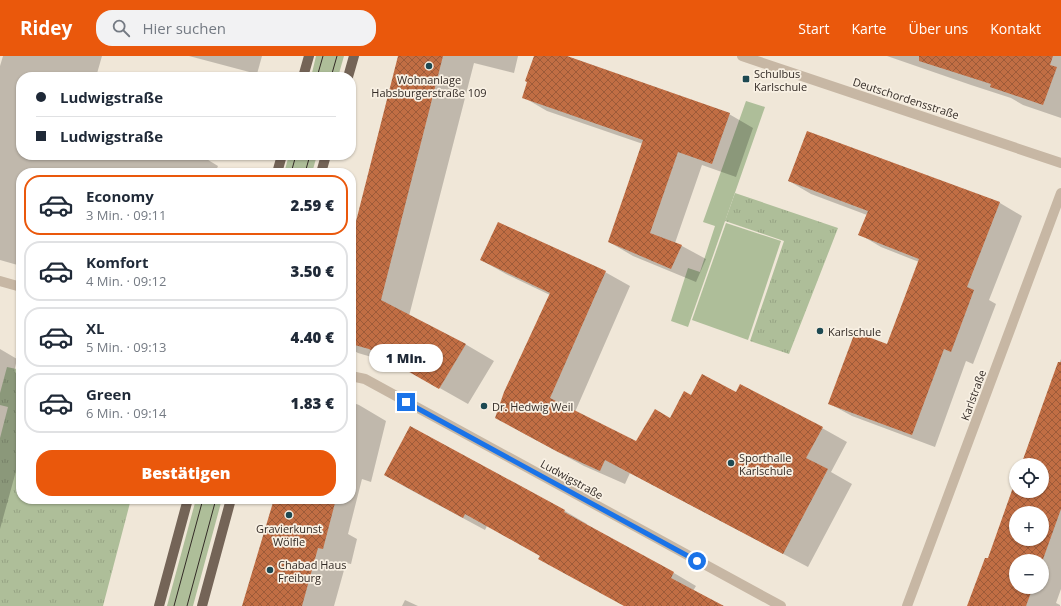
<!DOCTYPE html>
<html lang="de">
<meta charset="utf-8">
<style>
:root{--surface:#fff;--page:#f2f2f3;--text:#1f2937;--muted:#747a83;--line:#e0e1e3;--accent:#ea580c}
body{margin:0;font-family:"Open Sans",sans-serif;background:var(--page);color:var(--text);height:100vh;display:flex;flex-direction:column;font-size:15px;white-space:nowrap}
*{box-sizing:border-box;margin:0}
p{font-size:13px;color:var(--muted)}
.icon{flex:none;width:22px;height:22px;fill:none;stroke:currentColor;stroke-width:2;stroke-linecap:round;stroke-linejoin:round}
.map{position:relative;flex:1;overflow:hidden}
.details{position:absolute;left:16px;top:112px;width:340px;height:336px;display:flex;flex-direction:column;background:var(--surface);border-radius:16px;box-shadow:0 1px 3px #0004}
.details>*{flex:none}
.banner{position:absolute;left:16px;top:16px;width:340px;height:88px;border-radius:16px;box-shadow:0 1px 3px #0004;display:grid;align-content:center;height:88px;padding:0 20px;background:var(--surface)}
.controls{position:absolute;left:1009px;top:402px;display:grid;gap:8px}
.controls a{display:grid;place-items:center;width:40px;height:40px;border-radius:50%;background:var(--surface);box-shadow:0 1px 3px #0004;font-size:20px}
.end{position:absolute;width:18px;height:18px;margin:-9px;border:5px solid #1a73e8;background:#fff;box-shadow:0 0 0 2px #fff}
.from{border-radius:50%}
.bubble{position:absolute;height:28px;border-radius:14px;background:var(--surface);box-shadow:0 1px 3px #0004;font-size:13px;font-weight:800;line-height:28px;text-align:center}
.banner b{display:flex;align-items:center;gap:14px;height:38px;font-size:15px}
.banner b+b{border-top:1px solid var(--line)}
.banner i{width:10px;height:10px;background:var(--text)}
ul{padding:7px 0 0;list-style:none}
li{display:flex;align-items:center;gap:12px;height:60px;margin:0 8px 6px;padding:0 12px;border:2px solid var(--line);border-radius:16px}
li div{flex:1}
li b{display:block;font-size:15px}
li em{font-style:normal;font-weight:800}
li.on{border-color:var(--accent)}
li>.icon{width:36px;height:36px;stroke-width:1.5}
.cta{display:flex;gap:8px;margin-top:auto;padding:8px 20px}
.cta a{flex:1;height:46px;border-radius:16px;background:var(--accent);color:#fff;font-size:16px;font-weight:800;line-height:46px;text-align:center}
header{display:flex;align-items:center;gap:24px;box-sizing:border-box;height:56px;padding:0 20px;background:var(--accent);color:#fff}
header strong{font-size:19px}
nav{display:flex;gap:22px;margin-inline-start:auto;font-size:14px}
.search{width:280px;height:36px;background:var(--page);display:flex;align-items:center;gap:10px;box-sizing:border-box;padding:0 14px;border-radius:16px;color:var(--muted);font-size:15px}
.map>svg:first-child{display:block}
.grass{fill:#aebe99}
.park{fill:url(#park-tufts)}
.shadow{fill:#0003;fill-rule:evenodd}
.building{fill:url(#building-cross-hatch);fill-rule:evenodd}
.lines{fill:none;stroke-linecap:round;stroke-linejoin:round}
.minor{stroke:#c7b7a4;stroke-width:10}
.primary{stroke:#746457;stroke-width:10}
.tram{stroke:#332b26;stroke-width:1}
.route{stroke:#1a73e8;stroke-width:5}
.poi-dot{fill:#1d4952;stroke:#f8f0e3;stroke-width:1.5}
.labels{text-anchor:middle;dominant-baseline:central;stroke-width:3.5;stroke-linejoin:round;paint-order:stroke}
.poi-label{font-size:11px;fill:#332b26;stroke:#f8f0e3;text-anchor:start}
.street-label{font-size:11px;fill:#332b26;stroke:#f8f0e3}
</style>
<header>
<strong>Ridey</strong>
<div class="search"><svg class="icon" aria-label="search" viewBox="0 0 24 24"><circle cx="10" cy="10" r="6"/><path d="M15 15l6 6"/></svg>Hier suchen</div>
<nav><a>Start</a><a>Karte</a><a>Über uns</a><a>Kontakt</a></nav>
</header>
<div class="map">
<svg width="1061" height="550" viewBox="0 0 1061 550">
<defs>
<pattern id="park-tufts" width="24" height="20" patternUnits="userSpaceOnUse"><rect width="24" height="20" fill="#aebe99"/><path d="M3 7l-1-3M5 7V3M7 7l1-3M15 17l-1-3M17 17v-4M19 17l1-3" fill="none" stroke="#96a384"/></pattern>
<pattern id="building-cross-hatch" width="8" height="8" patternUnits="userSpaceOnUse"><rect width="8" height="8" fill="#c16e44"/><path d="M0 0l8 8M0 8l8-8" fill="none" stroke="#9d5b39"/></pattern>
</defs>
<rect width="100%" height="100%" fill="#f0e7d8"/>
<!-- grass -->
<g class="grass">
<path d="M316,0H344L338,21H311Z"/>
<path d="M746,45L765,51L688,271L671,265L688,212L700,216L715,170L703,166Z"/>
<path d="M289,99H317L312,117H284Z"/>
<path d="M726,167L781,185L748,284L692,264Z"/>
<path d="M196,443H222L193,550H167Z"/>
</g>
<!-- park -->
<g class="park">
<path d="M735,137L838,172L789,298L750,285L784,185L725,165Z"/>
<path d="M7,311L21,314V443H131L103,550H0V382L8,351L0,349V337Z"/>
</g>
<!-- shadow -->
<g class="shadow">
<path d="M3,0H102L96,21H21V99H200L218,110L215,117H21V210L0,204V10Z"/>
<path d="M189,0H262L257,18Z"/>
<path d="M399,0H518L514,17L474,7L409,260L465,288L494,305L468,348L399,309L358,297L351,293V189Z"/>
<path d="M537,0H564L729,58L753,72L736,121L702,109L675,187L682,190L706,203L696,226L633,200L609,186L643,88L547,55L523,41Z"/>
<path d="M887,0H1061V62L1023,49L1011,42L971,29Z"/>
<path d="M807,76L1000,147L1022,160L989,244L996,248L973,308L966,305L935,391L852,360L830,348L888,289L919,206L881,191L859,178L867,159L811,138L789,125Z"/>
<path d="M481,204L605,216L630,230L575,356L636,387L670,363L691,341L737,337L822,372L847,386L831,416L852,428L808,511L630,417L625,428L584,410L521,376L550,239L506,218Z"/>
<path d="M0,293L17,303L14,316L21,320V351L19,358L21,359V397L0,473Z"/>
<path d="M1061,303V533L1056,547L1060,549V550H968L988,503L1016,427V435H1042V409H1023ZM1016,457H1042V483H1016ZM1016,505H1042V531H1016Z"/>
<path d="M351,346L359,349L386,365L371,426L362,423L348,478L357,483L351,508L346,507L334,550H244L275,443H351Z"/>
<path d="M411,371L565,455L587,468L586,469L674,517L696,530L693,535L722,550H625L541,500L487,470L485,474L407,432L385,419Z"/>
<path d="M405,544L418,550H402Z"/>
</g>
<!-- building -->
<g class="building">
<path d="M398,0H443L381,244L466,288L439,333L369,293L351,288V185Z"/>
<path d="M534,0H567L730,57L712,108L678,96L650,177L682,189L671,213L608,186L643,84L522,42L527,26L525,25Z"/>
<path d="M919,0H1053L1050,9L1057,11L1043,49L990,31L991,28L919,5Z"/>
<path d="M807,75L1000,146L967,231L974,234L951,296L944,293L912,379L828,348L855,276L887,288L919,203L858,179L868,155L788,125Z"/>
<path d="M498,166L606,215L550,342L636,385L655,353L670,362L684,335L691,339L702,318L736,336L740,328L823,371L806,402L828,413L783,498L605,404L600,415L558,396L495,362L504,336L550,237L480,204Z"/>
<path d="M1058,306H1061V453L1042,506V505H1016V531H1033L1026,550H967L985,502H988L1016,423V435H1042V409H1021ZM1016,457H1042V483H1016Z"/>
<path d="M410,370L565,454L564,456L674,516L671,522L724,550H624L538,503L540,500L465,458L463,462L384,419Z"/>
<path d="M274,443H336L323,493L318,492L302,550H242Z"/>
</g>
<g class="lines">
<!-- minor -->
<g class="minor">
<path d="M742,0L1061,107"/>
<path d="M0,225L21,231"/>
<path d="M351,320L365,323L781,550"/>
<path d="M907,550L1061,137"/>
</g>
<!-- primary -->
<g class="primary">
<path d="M303,21L309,0"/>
<path d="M348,21L354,0"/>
<path d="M277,117L282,99"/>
<path d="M321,117L326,99"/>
<path d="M159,550L188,443"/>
<path d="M202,550L231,443"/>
</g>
<!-- tram -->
<g class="tram">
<path d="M317,21L323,0"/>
<path d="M331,21L337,0"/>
<path d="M291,117L296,99"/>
<path d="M305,117L310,99"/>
<path d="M174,550L203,443"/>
<path d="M187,550L216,443"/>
</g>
</g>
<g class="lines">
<!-- route -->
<path class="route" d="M406,346L697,505"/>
</g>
<!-- markers -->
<g class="poi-dot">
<circle cx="429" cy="10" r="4"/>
<rect x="742" y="19" width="8" height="8" rx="2"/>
<circle cx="820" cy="275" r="4"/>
<circle cx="484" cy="350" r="4"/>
<circle cx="731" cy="407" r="4"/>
<circle cx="289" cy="459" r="4"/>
<circle cx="270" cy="514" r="4"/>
</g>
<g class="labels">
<!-- poi labels -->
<g class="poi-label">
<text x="754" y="17">Schulbus<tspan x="754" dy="13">Karlschule</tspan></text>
<text x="429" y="23" text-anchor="middle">Wohnanlage<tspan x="429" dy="13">Habsburgerstraße 109</tspan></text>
<text x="828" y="275">Karlschule</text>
<text x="492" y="350">Dr. Hedwig Weil</text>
<text x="739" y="401">Sporthalle<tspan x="739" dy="13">Karlschule</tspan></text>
<text x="289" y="472" text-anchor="middle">Gravierkunst<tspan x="289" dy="13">Wölfle</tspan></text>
<text x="278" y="508">Chabad Haus<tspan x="278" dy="13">Freiburg</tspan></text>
</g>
<!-- street labels -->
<g class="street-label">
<text transform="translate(906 42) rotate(18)">Deutschordensstraße</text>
<text transform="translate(973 339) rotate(-70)">Karlstraße</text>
<text transform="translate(572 423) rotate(29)">Ludwigstraße</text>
</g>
</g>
</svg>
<div class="controls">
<a><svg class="icon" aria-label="locate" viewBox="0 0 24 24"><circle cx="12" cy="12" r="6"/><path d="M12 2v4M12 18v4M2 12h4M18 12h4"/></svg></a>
<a>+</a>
<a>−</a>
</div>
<i class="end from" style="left:697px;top:505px"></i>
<i class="end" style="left:406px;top:346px"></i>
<div class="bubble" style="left:369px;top:288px;width:74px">1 Min.</div>
<div class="banner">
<b><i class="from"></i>Ludwigstraße</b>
<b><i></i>Ludwigstraße</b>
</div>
<section class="details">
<ul>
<li class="on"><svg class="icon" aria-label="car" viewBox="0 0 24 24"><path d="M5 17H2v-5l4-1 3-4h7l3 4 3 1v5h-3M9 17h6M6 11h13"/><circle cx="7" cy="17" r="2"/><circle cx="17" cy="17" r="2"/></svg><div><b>Economy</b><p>3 Min. · 09:11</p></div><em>2.59 €</em></li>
<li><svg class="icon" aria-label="car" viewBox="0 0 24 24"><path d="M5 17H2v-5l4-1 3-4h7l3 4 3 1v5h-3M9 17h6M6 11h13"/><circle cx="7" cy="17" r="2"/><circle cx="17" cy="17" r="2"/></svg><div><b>Komfort</b><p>4 Min. · 09:12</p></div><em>3.50 €</em></li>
<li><svg class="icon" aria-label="car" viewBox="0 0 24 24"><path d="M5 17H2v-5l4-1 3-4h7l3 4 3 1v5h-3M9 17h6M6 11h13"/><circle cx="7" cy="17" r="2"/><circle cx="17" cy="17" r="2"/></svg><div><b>XL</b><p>5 Min. · 09:13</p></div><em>4.40 €</em></li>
<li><svg class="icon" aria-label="car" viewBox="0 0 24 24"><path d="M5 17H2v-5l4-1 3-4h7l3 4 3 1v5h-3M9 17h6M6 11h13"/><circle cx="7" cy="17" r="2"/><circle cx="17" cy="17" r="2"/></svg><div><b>Green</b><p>6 Min. · 09:14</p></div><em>1.83 €</em></li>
</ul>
<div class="cta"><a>Bestätigen</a></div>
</section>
</div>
